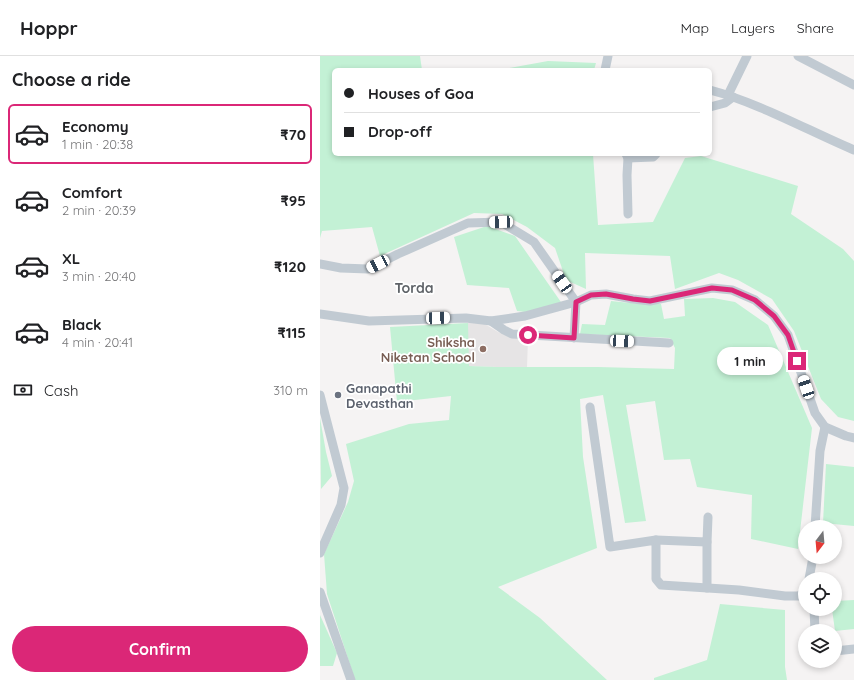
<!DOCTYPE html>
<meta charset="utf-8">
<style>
:root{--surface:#fff;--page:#f6f6f6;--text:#202124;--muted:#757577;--line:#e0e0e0;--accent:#db2777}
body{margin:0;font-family:Quicksand,sans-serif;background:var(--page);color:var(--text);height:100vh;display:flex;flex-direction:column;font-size:15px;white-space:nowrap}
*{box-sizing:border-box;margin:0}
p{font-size:13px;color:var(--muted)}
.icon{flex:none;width:22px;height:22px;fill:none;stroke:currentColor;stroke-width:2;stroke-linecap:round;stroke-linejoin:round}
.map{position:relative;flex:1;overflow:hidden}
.side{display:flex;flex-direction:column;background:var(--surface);width:320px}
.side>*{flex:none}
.top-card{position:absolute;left:12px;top:12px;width:380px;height:88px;border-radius:6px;box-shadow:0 2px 6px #0003;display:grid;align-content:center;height:88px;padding:0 12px;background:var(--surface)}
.needle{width:26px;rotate:196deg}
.fabs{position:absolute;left:478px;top:464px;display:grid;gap:8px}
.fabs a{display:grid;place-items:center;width:44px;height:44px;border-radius:50%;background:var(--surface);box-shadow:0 2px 6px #0003;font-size:20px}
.end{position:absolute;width:18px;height:18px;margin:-9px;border:5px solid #db2777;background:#fff;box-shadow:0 0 0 2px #fff}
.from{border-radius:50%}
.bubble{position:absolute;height:28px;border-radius:14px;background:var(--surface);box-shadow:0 2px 6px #0003;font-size:13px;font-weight:800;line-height:28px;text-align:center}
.car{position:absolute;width:12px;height:24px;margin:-12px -6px;border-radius:5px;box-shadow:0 0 3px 1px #0007;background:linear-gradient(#fff 24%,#345 0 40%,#fff 0 76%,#345 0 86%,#fff 0)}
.top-card b{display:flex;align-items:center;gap:14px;height:38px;font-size:15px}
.top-card b+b{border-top:1px solid var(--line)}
.top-card i{width:10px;height:10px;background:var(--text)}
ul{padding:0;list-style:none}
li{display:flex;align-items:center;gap:12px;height:60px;margin:0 8px 6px;padding:0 4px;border:2px solid transparent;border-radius:6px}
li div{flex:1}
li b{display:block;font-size:15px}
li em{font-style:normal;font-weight:800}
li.selected{border-color:var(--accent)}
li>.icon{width:36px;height:36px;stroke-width:1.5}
h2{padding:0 12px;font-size:18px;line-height:48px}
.pay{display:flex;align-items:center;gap:10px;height:44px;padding:0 12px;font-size:15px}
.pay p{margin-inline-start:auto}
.action{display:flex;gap:8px;margin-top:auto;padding:8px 12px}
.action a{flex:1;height:46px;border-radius:24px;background:var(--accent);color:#fff;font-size:16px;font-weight:800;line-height:46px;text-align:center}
header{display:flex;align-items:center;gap:24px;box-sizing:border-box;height:56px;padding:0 20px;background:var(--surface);border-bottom:1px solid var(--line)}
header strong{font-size:19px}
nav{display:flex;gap:22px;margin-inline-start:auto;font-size:14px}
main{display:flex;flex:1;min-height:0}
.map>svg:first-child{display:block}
.education{fill:#e6e4e5}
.green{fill:#c3f1d5}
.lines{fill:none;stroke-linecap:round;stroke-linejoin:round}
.minor{stroke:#c1cad2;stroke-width:9}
.route{stroke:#db2777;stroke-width:5}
.education-dot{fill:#8d6e63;stroke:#fff;stroke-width:1.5}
.worship-dot{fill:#6b7280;stroke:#fff;stroke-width:1.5}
.labels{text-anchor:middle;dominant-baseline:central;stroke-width:3.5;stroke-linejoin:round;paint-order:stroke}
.education-label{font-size:13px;font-weight:bold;fill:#785e54;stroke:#fff;text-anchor:end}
.worship-label{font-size:13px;font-weight:bold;fill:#5b616d;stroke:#fff;text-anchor:start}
.neighbourhood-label{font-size:14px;font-weight:bold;fill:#5f6368;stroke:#fff}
</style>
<header>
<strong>Hoppr</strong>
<nav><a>Map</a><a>Layers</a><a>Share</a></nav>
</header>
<main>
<section class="side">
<h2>Choose a ride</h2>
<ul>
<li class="selected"><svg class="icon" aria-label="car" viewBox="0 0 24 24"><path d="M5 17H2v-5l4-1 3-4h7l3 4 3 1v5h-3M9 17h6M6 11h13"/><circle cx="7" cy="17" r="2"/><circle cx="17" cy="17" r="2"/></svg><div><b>Economy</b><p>1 min · 20:38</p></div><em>₹70</em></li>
<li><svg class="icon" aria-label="car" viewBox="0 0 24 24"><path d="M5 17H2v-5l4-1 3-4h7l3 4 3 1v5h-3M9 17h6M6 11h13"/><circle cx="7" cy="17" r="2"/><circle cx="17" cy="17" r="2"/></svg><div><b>Comfort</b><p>2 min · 20:39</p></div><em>₹95</em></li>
<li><svg class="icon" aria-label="car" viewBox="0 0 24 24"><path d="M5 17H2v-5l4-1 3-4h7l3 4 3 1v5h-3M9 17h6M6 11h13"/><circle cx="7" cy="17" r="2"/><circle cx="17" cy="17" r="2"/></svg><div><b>XL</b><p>3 min · 20:40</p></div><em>₹120</em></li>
<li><svg class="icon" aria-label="car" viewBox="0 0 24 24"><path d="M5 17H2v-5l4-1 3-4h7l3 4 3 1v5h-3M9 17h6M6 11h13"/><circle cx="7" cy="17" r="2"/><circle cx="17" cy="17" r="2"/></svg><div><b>Black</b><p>4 min · 20:41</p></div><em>₹115</em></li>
</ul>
<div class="pay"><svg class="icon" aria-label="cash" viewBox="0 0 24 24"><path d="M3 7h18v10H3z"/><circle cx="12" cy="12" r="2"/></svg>Cash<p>310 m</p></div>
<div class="action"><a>Confirm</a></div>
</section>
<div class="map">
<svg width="534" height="624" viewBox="0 0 534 624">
<rect width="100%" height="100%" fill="#f5f3f3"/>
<!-- education -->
<path class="education" d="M148,267H163L178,276L193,282L208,283L207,311H177L148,310Z"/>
<!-- green -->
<g class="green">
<path d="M0,0H100L102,14H14V98H273L278,169L333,166L365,102L381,100L478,130L471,158L523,193L534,205V365L518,361L501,343L474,275L452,243L418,224L399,217L355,233L350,200L265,197L266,233L246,224L235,192L207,171L182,158L154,157L60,200L52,171L2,175L0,182Z"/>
<path d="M228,5L276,7L274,14H178Z"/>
<path d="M167,170L195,180L243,249L205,256L197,255L189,232L147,229L134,181Z"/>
<path d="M393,242L415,246L448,269L492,372L478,493L431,483L432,439L377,431L370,403L344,404L335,345L306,349L326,465L305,467L283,339L260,343L263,401L277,492L178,531L220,562L287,624H35L7,538L4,498L28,446L34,425L26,388L89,368L129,364L131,340L77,346L70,271L148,267L149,310L177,311H278L354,313L355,292L350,282L260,278L262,268L285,269L291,245L320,248H341L344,263L365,260L364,243Z"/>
<path d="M0,362L6,396L12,420L1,433Z"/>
<path d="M506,408L534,411V470L503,467Z"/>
<path d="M534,544V573L515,575L512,553H515V545Z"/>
<path d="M400,548L465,554V611L467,624H334V622L387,604Z"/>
<path d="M0,559L17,597L13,610H0Z"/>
</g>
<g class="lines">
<!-- minor -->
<g class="minor">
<path d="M478,0L534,29"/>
<path d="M285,14L288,0"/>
<path d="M390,34C439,47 487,74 534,94"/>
<path d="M408,39L427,0"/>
<path d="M390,51L405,47L413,41"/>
<path d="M306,98L308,102L333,101L336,98"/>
<path d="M308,158L307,119L308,102"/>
<path d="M0,208L21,212L48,213L78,198L148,167L181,166L214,186L256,246L254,282"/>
<path d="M0,258L49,265L146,262L171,265L205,260L256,246L271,239L286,238L313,243L330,245L392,232L412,234L435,244L454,260L468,279L495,357L505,371L526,380L534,382"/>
<path d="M171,265L184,274L192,278L349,287"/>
<path d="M0,339L24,432L21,449L0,497"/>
<path d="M270,351L290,491L336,484V523L341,529L419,534L465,540H479L485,535"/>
<path d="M495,471L500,395L505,371"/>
<path d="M336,484L387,486L388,461"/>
<path d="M489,523L493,501"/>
<path d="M387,532V486"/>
<path d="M0,536L31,624"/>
<path d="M494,553L495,575"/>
<path d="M515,595L534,593"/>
</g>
</g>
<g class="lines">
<!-- route -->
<path class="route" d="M208,279L254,282L256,246L271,239L286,238L313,243L330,245L392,232L412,234L435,244L454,260L468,279L477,305"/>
</g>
<!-- markers -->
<circle class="education-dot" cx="163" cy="293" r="4"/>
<circle class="worship-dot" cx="18" cy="339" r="4"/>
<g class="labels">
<!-- education labels -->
<g class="education-label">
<text x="155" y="286">Shiksha<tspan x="155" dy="15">Niketan School</tspan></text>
</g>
<!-- worship labels -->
<g class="worship-label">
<text x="26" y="332">Ganapathi<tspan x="26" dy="15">Devasthan</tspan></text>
</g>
<!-- neighbourhood labels -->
<g class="neighbourhood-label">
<text x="94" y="232">Torda</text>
</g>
</g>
</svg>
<div class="fabs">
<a><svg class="needle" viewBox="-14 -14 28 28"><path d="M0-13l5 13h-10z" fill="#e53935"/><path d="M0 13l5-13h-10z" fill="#757577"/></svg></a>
<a><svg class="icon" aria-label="locate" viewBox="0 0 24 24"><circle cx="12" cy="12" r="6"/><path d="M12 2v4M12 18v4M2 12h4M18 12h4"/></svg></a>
<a><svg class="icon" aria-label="layers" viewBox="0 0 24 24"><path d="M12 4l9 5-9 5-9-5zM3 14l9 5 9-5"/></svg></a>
</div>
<i class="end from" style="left:208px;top:279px"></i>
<i class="end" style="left:477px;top:305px"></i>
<div class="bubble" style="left:397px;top:291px;width:66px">1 min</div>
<i class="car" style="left:181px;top:166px;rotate:268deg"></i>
<i class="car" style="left:58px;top:208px;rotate:243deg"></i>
<i class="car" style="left:242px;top:226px;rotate:325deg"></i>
<i class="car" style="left:118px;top:262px;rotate:88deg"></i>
<i class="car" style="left:302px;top:285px;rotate:93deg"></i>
<i class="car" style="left:486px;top:331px;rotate:341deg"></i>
<div class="top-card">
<b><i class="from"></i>Houses of Goa</b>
<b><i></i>Drop-off</b>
</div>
</div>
</main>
